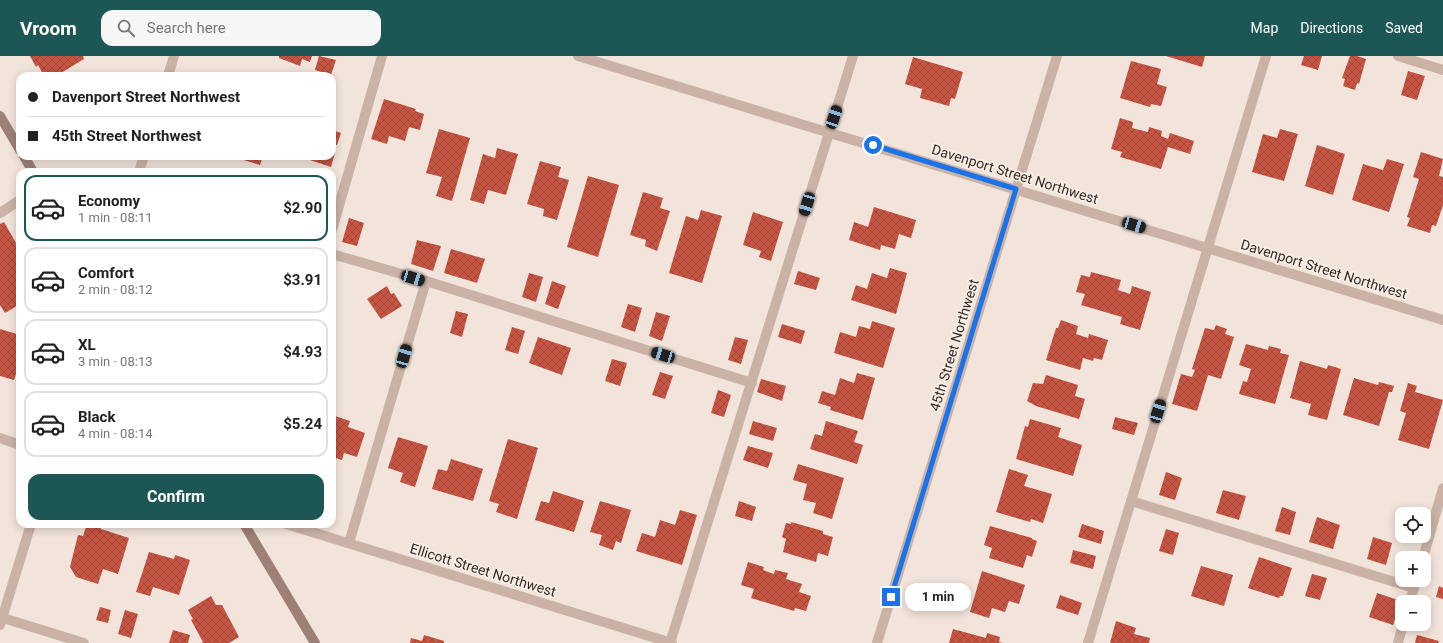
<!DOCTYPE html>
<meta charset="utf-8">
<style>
:root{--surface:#fff;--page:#f6f6f6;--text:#222;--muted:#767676;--line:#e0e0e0;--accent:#1c5755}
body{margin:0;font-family:Roboto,sans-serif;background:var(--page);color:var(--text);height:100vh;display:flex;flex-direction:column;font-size:15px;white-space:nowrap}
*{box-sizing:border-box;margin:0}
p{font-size:13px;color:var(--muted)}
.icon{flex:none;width:22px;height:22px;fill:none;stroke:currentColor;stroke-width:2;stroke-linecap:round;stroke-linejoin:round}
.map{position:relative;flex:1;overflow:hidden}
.side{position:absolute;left:16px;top:112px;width:320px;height:360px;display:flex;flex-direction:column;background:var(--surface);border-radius:12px;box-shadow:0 2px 10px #0003}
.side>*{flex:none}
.banner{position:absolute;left:16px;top:16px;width:320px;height:88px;border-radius:12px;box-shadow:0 2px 10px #0003;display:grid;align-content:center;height:88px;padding:0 12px;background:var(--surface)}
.buttons{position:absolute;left:1395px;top:451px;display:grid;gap:8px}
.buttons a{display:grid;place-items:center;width:36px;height:36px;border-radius:8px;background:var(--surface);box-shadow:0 2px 10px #0003;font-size:20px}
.end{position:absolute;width:18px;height:18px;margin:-9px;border:5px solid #1a73e8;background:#fff;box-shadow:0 0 0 2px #fff}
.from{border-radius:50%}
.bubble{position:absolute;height:28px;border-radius:12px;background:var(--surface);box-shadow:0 2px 10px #0003;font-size:13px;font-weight:700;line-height:28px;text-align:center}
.car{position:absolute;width:12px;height:24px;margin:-12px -6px;border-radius:5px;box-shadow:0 0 3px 1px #0007;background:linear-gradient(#222 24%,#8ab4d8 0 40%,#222 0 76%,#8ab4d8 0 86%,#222 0)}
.banner b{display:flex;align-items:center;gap:14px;height:38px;font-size:15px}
.banner b+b{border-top:1px solid var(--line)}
.banner i{width:10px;height:10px;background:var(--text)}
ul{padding:7px 0 0;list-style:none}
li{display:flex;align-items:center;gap:12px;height:66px;margin:0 8px 6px;padding:0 4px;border:2px solid var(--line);border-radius:12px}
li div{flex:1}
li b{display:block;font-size:15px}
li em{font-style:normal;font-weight:700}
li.on{border-color:var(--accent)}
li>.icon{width:36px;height:36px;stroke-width:1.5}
.button{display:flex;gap:8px;margin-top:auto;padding:8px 12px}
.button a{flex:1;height:46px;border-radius:12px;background:var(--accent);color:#fff;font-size:16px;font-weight:700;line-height:46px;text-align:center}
header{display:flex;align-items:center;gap:24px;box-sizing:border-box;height:56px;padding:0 20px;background:var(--accent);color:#fff}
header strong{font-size:19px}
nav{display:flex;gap:22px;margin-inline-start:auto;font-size:14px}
.search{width:280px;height:36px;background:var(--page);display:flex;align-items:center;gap:10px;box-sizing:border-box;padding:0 14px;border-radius:12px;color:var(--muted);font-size:15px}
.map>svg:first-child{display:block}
.building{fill:url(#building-cross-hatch)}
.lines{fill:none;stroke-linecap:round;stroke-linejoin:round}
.service{stroke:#cab3a6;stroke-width:10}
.minor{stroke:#cab3a6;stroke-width:10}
.secondary{stroke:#9d8177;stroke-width:10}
.route{stroke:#1a73e8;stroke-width:5}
.labels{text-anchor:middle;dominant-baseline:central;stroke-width:3.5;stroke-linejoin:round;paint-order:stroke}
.street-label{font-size:14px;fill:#362a27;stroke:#f9efe6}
</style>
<header>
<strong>Vroom</strong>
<div class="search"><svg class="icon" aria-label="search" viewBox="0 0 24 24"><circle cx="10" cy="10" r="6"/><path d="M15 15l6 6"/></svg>Search here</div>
<nav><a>Map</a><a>Directions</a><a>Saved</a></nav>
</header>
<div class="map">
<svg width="1443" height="587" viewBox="0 0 1443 587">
<defs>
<pattern id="building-cross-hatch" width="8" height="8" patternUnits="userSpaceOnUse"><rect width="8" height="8" fill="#c75543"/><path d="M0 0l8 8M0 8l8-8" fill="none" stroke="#a24738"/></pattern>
</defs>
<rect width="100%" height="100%" fill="#f2e4da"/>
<!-- building -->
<g class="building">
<path d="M30,0H83L84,3L56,20H44L38,9L36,11Z"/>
<path d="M279,0H312L310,6L302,3L300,10L279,2Z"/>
<path d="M319,0L336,4L331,19L315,14Z"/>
<path d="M1166,0H1205L1202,11Z"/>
<path d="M1304,0H1322L1318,14L1301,9Z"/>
<path d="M1350,0H1357L1366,3L1359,28L1357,27L1355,34L1343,30L1345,23L1342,22Z"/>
<path d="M913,1L963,16L955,43L951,42L949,50L920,42L922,33L905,28Z"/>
<path d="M1131,5L1161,13L1157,28L1167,31L1161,50L1151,48L1150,51L1120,42Z"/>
<path d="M1408,15L1425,20L1417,44L1401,39Z"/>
<path d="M384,43L416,53L415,55L424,58L420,74L409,71L405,85L389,80L387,88L371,83Z"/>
<path d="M1120,62L1133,66L1132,72L1148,76L1149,71L1162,75L1161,80L1168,83L1170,77L1194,85L1190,98L1168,91L1161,113L1120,101L1122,96L1111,93Z"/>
<path d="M439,73L470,82L452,145L436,140L442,121L426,117Z"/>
<path d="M1280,73L1298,78L1284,125L1252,116L1263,78L1277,82Z"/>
<path d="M332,74L341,77L337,89L332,88Z"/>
<path d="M1317,89L1345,98L1333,139L1305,130Z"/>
<path d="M497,92L518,98L506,139L488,134L484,148L470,144L483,98L495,102Z"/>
<path d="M332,96L335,97L331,111L307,103L309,100H332Z"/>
<path d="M1421,96L1443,103L1439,120L1443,121V149L1436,170L1432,169L1430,177L1407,170L1410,162L1407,161L1419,123L1413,121Z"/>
<path d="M230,100H263L260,109Z"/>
<path d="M1387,103L1404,108L1389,156L1352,144L1363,108L1383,114Z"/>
<path d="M540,105L561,111L558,121L569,124L557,164L543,160L544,153L527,148Z"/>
<path d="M588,120L619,129L598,201L567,191Z"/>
<path d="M643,136L663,142L660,152L670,155L657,195L645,190L646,184L630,179Z"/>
<path d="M874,151L916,164L911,182L899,178L895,193L881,189L880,194L849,184L854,166L868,171Z"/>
<path d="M701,154L722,160L702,227L669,217L686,160L698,164Z"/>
<path d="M753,156L783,166L771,205L759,201L761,195L743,189Z"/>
<path d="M349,162L364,167L357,190L342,186Z"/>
<path d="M4,166L20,194V248L5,257L0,249V168Z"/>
<path d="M417,184L441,190L433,215L411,208Z"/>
<path d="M451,193L485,203L477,227L444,217Z"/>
<path d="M890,212L907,217L896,258L851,244L856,229L867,233L872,217L887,222Z"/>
<path d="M798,215L820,222L816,234L794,228Z"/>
<path d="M1091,216L1121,224L1118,234L1130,238L1132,230L1151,236L1140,274L1120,268L1122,261L1081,249L1085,238L1076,236L1081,219L1090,221Z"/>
<path d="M529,217L543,221L536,246L522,241Z"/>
<path d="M552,225L566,230L558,253L545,248Z"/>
<path d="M387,230L391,238L394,237L402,250L381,263L367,243Z"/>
<path d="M628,248L642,252L635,276L621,271Z"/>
<path d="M456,255L468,258L462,281L450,277Z"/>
<path d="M656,256L670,260L662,285L649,280Z"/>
<path d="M1061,264L1078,270L1076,278L1088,282L1089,278L1108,284L1102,304L1094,302L1093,305L1083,302L1080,314L1046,304L1056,272H1058Z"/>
<path d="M872,265L895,272L883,312L834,297L840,276L856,281L859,270L870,273Z"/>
<path d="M782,268L805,275L801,288L778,281Z"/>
<path d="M1216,269L1227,273L1225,278L1234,281L1221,323L1208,319L1197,355L1172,348L1181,318L1192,321L1195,314L1192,313L1205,272L1214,274Z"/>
<path d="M512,271L525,275L518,298L505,294Z"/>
<path d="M0,273L20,279V305L14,324L0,320Z"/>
<path d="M538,281L571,292L562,319L529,307Z"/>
<path d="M735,281L748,284L741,308L728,304Z"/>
<path d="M1246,288L1268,294L1269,290L1281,293L1280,297L1289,299L1275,348L1239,338L1243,325L1247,326L1251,313L1239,309Z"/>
<path d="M612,303L627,307L620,330L605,325Z"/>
<path d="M1300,305L1327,313L1328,309L1341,313L1327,364L1308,359L1311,348L1290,342Z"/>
<path d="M660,316L673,320L665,343L652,339Z"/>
<path d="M857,317L875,322L863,364L830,354L831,351L818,347L822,335L835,339L840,322L854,327Z"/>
<path d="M1046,319L1078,329L1075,340L1085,343L1079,363L1036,350L1027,345L1033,327L1043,328Z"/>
<path d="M1354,322L1378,329L1379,326L1394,330L1392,336H1389L1379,370L1343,359Z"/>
<path d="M761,323L786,330L782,345L757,336Z"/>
<path d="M1408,327L1417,330L1415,336L1443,344L1429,393L1398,384L1406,357L1400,355Z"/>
<path d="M718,334L731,339L724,361L711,357Z"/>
<path d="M335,360L350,365L348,371L365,377L357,401L344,397L342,404L332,401V367Z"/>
<path d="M1115,361L1138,367L1134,379L1112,373Z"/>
<path d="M1030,363L1061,372L1058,381L1082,389L1073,420L1016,403L1025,370L1028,371Z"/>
<path d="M753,365L777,372L773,385L749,378Z"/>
<path d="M826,365L858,375L854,386L863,389L857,408L810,393L815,378L822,380Z"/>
<path d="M398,381L428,390L415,431L400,426L403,417L388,412Z"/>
<path d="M508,383L538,392L517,463L496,456L499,448L489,445Z"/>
<path d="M748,390L773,397L768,412L743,404Z"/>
<path d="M451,403L483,413L473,445L432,433L438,413L447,415Z"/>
<path d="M798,408L844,422L832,463L813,457L816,447L803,444L807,428L793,424Z"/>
<path d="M1009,413L1028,419L1024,430L1052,438L1043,467L1031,463L1030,466L996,456Z"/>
<path d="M1166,416L1182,422L1175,444L1159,439Z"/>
<path d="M1223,434L1246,440L1239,464L1216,457Z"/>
<path d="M553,435L584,445L574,476L535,464L541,445L549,447Z"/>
<path d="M600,445L631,454L621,487L616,485L613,494L599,489L602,479L590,476Z"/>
<path d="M739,445L756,451L752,465L735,460Z"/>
<path d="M1282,451L1296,456L1290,479L1275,475Z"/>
<path d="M680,454L697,459L682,509L636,495L642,477L655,481L660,464L675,469Z"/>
<path d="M1317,461L1340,469L1333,493L1309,486Z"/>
<path d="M791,466L823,475V478L833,481L828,500L818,497L816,506L783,496L786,483L782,481L786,467L791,468Z"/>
<path d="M87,468H101V473L129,482L118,518L103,513L98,528L76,521L70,511L78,479L83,480Z"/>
<path d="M1082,468L1104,475L1101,488L1078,481Z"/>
<path d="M990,470L1032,482V483L1037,485L1032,501L1027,499L1023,512L989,502L992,492L984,489Z"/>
<path d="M1166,473L1179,477L1173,499L1159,495Z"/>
<path d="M1373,481L1392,487L1386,509L1367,503Z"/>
<path d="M1073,494L1096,500L1093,513L1070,507Z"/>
<path d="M149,496L174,503L175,499L190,504L179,539L153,531L150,540L136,536Z"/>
<path d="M1259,501L1292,512L1283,540H1280L1279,542L1248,532Z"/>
<path d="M748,506L764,511L763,514L774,518L775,514L788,517L786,523L802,528L799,536L811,540L806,555L795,552L794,555L751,542L754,533L741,529Z"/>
<path d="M1201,510L1233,519L1224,550L1191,540Z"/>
<path d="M982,515L1025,529L1019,548L1009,545L1005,556L992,552L989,562L970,556Z"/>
<path d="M1312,518L1327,522L1320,544L1305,540Z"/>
<path d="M1439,530L1443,532V543L1436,541Z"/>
<path d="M1377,537L1401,545L1393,569L1369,561Z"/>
<path d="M1060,539L1082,547L1078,559L1056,552Z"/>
<path d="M211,540L216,549H222L239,581L229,587H201L203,586L191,564L193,563L188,554Z"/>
<path d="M100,551L111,554L108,567L96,564Z"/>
<path d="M125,554L138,558L131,582L118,578Z"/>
<path d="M1116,565L1136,572L1134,578L1150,582L1149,587H1110Z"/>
<path d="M953,573L986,582L987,577L1000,581L999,586L1003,587H949Z"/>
<path d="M173,574L190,579L188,587H169Z"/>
<path d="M424,579L444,585V587H410L411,582L422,585Z"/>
<path d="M1417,579L1439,585L1438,587H1415Z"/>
</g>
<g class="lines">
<!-- service -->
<g class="service">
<path d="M1398,0L1443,14"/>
<path d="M0,157L20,144"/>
<path d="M332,174L382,0"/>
<path d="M332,198L426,225L752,327"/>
<path d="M1131,445L1414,532"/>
<path d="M349,487L426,225"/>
<path d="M1423,502L1443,432"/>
<path d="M1410,546L1416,524"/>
<path d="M0,561L84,587"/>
<path d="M670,587L853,0"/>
<path d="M1088,587L1266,0"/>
<path d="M1398,587L1403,568"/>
</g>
<!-- minor -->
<g class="minor">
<path d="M578,0L1443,264"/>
<path d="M168,20L174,0"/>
<path d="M139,116L144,100"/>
<path d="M0,382L20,389"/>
<path d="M286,468L672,587"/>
<path d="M0,569L31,468"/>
<path d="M877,587L1057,0"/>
</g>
<!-- secondary -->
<g class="secondary">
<path d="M0,60L20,94"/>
<path d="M24,100L33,116"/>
<path d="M244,468L315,587"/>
</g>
</g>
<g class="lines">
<!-- route -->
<path class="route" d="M873,89L1016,133L891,541"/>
</g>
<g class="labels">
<!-- street labels -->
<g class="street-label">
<text transform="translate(1015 118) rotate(17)">Davenport Street Northwest</text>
<text transform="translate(1324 213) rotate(17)">Davenport Street Northwest</text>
<text transform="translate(954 289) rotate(-73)">45th Street Northwest</text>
<text transform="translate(483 514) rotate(17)">Ellicott Street Northwest</text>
</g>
</g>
</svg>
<div class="buttons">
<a><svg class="icon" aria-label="locate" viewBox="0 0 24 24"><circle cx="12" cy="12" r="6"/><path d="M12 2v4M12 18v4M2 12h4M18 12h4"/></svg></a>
<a>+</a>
<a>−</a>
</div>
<i class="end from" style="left:873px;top:89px"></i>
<i class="end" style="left:891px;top:541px"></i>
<div class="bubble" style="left:905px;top:527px;width:66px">1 min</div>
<i class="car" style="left:834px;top:61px;rotate:18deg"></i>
<i class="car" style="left:807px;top:148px;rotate:197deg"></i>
<i class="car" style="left:1134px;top:169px;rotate:107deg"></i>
<i class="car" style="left:413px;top:222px;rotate:107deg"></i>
<i class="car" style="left:663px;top:299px;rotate:287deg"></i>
<i class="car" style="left:404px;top:300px;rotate:16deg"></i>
<i class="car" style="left:1158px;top:355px;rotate:17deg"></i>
<div class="banner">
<b><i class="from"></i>Davenport Street Northwest</b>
<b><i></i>45th Street Northwest</b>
</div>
<section class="side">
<ul>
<li class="on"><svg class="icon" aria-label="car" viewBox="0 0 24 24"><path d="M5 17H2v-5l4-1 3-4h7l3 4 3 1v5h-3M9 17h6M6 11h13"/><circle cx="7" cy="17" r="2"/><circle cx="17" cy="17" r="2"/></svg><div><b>Economy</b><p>1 min · 08:11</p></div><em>$2.90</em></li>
<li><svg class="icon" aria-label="car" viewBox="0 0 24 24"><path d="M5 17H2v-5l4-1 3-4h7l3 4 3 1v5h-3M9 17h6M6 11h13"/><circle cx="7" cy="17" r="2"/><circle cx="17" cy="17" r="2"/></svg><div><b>Comfort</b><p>2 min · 08:12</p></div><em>$3.91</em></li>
<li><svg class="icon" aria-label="car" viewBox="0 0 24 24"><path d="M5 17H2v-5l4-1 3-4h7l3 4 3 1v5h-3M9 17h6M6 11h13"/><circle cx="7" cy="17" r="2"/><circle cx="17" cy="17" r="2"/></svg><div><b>XL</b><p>3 min · 08:13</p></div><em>$4.93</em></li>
<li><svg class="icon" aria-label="car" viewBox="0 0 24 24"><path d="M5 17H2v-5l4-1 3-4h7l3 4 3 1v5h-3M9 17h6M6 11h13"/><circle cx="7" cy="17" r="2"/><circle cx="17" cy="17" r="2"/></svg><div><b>Black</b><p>4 min · 08:14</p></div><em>$5.24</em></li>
</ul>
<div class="button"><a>Confirm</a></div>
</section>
</div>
